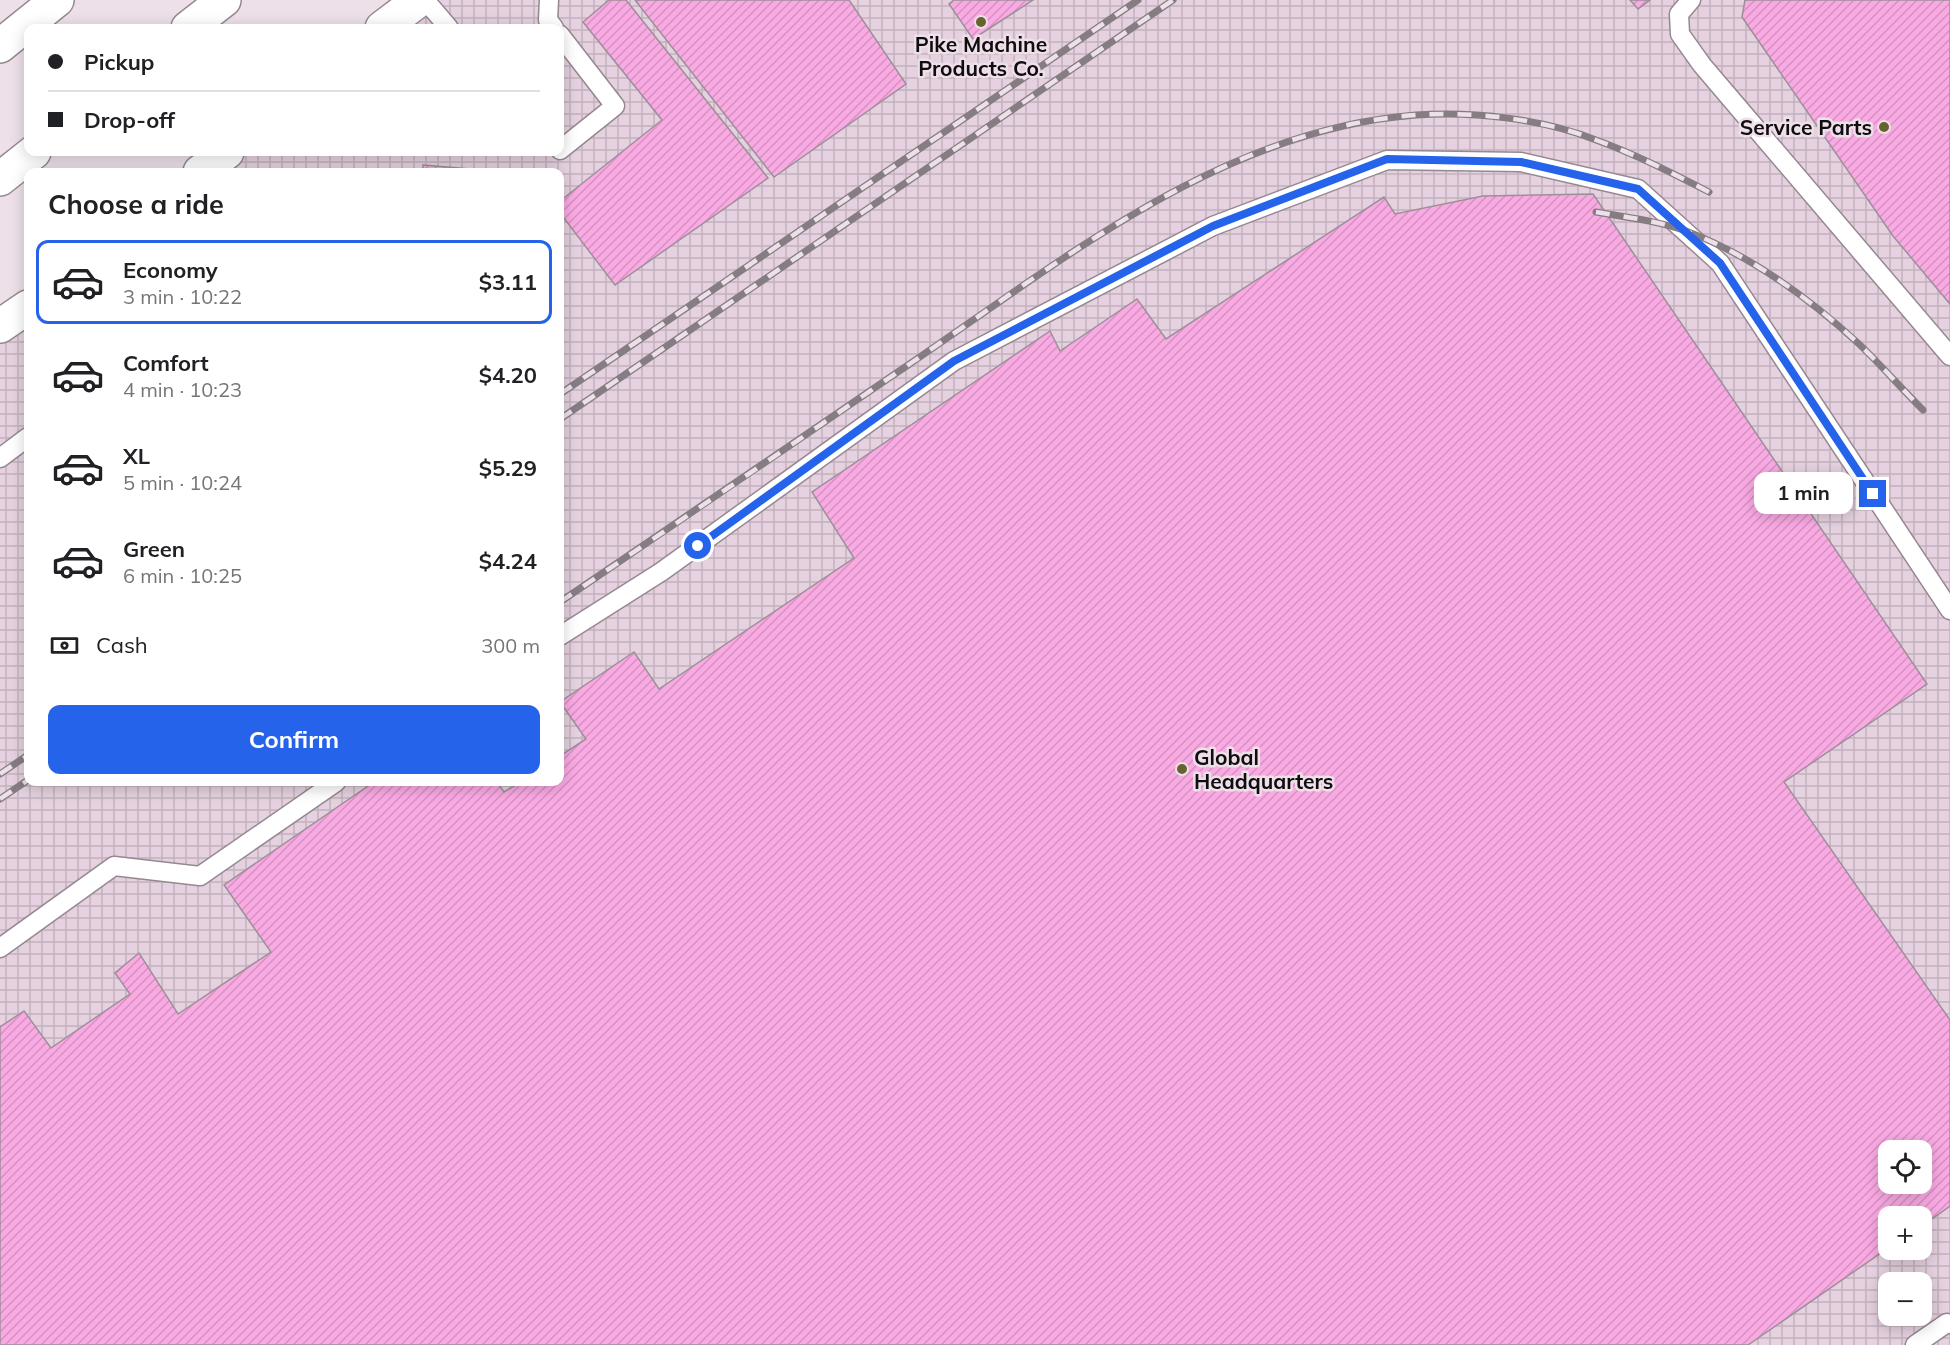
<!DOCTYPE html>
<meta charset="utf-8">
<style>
:root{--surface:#fff;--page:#f2f2f2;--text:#202124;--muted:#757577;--line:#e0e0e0;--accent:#2563eb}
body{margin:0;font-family:Mulish,sans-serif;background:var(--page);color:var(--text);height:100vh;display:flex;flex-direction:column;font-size:22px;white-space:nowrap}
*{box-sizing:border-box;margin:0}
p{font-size:20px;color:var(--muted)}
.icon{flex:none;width:33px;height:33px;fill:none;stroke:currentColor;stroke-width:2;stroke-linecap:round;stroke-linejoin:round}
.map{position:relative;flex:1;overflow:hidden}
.side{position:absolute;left:24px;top:168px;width:540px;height:618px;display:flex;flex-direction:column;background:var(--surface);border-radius:12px;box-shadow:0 3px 15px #0003}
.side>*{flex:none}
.hud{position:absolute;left:24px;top:24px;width:540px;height:132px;border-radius:12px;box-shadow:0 3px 15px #0003;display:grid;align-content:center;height:132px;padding:0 24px;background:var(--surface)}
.buttons{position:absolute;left:1878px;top:1140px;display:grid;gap:12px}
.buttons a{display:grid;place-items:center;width:54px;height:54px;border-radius:12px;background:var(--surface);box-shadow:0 3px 15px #0003;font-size:30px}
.end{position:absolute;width:27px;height:27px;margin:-14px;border:8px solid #2563eb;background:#fff;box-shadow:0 0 0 3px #fff}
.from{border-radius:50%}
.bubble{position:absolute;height:42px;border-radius:12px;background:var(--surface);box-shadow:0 3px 15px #0003;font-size:20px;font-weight:700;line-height:42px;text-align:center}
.hud b{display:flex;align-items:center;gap:21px;height:57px;font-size:22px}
.hud b+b{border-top:2px solid var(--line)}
.hud i{width:15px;height:15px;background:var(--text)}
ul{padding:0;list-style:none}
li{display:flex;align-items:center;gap:18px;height:84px;margin:0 12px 9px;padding:0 12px;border:3px solid transparent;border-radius:12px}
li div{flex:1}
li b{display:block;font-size:22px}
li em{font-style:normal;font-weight:700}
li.active{border-color:var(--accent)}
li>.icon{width:54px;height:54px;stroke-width:1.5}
h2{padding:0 24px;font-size:27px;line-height:72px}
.pay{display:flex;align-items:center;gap:15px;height:66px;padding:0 24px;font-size:22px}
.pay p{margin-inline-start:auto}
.cta{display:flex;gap:12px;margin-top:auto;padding:12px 24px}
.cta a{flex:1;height:69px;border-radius:12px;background:var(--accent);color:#fff;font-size:24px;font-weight:700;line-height:69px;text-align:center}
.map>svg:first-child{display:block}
.industrial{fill:url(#industrial-grid);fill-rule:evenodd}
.building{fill:url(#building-hatch);stroke:#9c9098;stroke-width:1.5;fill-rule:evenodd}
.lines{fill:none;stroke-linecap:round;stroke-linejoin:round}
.service-casing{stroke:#958991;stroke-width:21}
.tertiary-casing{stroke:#958991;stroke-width:36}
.motorway-casing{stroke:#958991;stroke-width:36}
.service{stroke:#fff;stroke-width:18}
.tertiary{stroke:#fff;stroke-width:33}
.motorway{stroke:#fff;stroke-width:33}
.rail-casing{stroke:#867d83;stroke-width:7}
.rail{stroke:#ede0e9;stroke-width:4.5;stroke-dasharray:14;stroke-linecap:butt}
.route{stroke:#2563eb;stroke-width:8}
.poi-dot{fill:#66632f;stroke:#ede0e9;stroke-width:2}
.labels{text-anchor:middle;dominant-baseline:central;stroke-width:5;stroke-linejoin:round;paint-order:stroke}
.poi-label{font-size:21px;font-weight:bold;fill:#110c0f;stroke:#ede0e9}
</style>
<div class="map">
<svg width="1950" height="1345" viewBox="0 0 1950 1345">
<defs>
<pattern id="industrial-grid" width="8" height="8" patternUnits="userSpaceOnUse" patternTransform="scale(1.5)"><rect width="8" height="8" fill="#e5d1df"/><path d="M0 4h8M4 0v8" fill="none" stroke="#c3b2be"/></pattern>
<pattern id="building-hatch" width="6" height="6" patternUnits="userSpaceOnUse" patternTransform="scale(1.5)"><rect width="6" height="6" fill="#faaae3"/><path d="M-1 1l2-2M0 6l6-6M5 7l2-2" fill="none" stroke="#d591c2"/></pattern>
</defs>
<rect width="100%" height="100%" fill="#ede0e9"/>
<!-- industrial -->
<path class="industrial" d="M419,0H1950V1345H0V331L28,308V782H560V172H200L227,152H560V28H382ZM1888,1150H1922V1184H1888ZM1888,1216H1922V1250H1888ZM1888,1282H1922V1316H1888Z"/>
<!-- building -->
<g class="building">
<path d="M609,0H626L768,178L615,285L560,213V201L662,120L583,22Z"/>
<path d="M635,0H849L906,84L774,177Z"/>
<path d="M954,0H1033L973,39L949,4Z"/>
<path d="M1630,0H1650L1638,9Z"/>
<path d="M1745,0H1950V304L1893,236L1742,17Z"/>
<path d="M423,165L470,169V172H423Z"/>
<path d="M1593,194L1927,684L1784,782L1950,1020V1206L1922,1226V1216H1888V1248L1748,1345H0V1027L24,1011L51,1048L130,994L115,973L139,953L178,1014L271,952L224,885L374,782H497L504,792L521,782H560V756L586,739L560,702L634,652L659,689L854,558L812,492L1050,331L1060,351L1137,299L1166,339L1384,197L1395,214L1483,196ZM1888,1150H1922V1184H1888Z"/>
</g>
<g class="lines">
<!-- service casing -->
<g class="service-casing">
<g id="service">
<path d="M425,0L449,28"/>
<path d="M549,0L548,20L554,28"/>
<path d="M1691,0L1679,14L1680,34L1702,65L1950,356"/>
<path d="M560,35L615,106L560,150"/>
<path d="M0,458L28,437"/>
<path d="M560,636L661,572L954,361L1213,226L1387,160L1521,162L1638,189L1720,263L1950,610"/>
<path d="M0,948L114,866L200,876L336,782"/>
<path d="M1915,1345L1947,1323L1950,1324"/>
</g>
</g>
<!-- tertiary casing -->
<g class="tertiary-casing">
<g id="tertiary">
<path d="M382,28L419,0"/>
<path d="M200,172L227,152"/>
</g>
</g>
<!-- motorway casing -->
<g class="motorway-casing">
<g id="motorway">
<path d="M188,28L224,0"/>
<path d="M0,46L57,0"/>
<path d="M0,179L34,152"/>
<path d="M0,326L28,307"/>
</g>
</g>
<!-- service -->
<use href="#service" class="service"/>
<!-- tertiary -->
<use href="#tertiary" class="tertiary"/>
<!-- motorway -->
<use href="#motorway" class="motorway"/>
<!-- rail casing -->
<g class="rail-casing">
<g id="rail">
<path d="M1596,212C1626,217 1658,221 1686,231C1750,255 1809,298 1859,344C1881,365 1901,388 1923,410"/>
<path d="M560,394L1138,0"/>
<path d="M560,419L1173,0"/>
<path d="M560,602C677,523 794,443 911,363C1064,259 1224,129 1416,115C1474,111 1543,119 1596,140C1635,154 1672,173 1709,192"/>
<path d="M0,774L28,755"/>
<path d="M0,799L28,780"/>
</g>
</g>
<!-- rail -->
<use href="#rail" class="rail"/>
</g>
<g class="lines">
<!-- route -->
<path class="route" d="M698,546L954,361L1213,226L1387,159L1521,162L1638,189L1720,263L1873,494"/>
</g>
<!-- markers -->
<g class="poi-dot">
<circle cx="981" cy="22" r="6"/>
<circle cx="1884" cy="127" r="6"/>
<circle cx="1182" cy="769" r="6"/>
</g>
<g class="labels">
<!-- poi labels -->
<g class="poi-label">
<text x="981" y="44">Pike Machine<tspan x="981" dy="24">Products Co.</tspan></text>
<text x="1872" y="127" text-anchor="end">Service Parts</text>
<text x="1194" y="757" text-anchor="start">Global<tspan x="1194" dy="24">Headquarters</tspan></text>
</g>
</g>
</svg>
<div class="buttons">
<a><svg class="icon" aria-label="locate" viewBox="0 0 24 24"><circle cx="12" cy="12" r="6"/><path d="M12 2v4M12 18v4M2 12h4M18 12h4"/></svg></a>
<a>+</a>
<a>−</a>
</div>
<i class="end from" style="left:698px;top:546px"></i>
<i class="end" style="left:1873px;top:494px"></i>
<div class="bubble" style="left:1754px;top:472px;width:99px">1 min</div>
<div class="hud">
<b><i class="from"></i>Pickup</b>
<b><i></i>Drop-off</b>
</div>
<section class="side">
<h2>Choose a ride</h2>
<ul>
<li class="active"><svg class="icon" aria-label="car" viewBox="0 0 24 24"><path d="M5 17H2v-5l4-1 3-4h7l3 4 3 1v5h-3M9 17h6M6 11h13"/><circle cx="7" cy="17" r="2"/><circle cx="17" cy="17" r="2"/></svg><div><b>Economy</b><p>3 min · 10:22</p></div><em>$3.11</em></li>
<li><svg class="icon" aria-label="car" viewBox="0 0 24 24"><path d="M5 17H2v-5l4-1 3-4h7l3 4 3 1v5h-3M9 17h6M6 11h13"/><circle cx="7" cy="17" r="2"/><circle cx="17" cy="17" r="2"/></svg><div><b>Comfort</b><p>4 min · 10:23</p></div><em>$4.20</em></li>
<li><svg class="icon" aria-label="car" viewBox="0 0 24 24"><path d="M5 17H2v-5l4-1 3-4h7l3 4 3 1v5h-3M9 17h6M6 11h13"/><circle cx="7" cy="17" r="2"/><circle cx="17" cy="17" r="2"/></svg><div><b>XL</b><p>5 min · 10:24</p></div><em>$5.29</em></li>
<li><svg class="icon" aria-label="car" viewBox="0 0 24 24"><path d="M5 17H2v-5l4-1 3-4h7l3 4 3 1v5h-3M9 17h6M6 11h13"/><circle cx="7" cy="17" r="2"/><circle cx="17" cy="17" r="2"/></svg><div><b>Green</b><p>6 min · 10:25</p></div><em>$4.24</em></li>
</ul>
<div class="pay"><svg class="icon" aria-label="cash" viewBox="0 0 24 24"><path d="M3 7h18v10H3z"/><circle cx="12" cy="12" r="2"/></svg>Cash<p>300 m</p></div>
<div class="cta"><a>Confirm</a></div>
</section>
</div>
